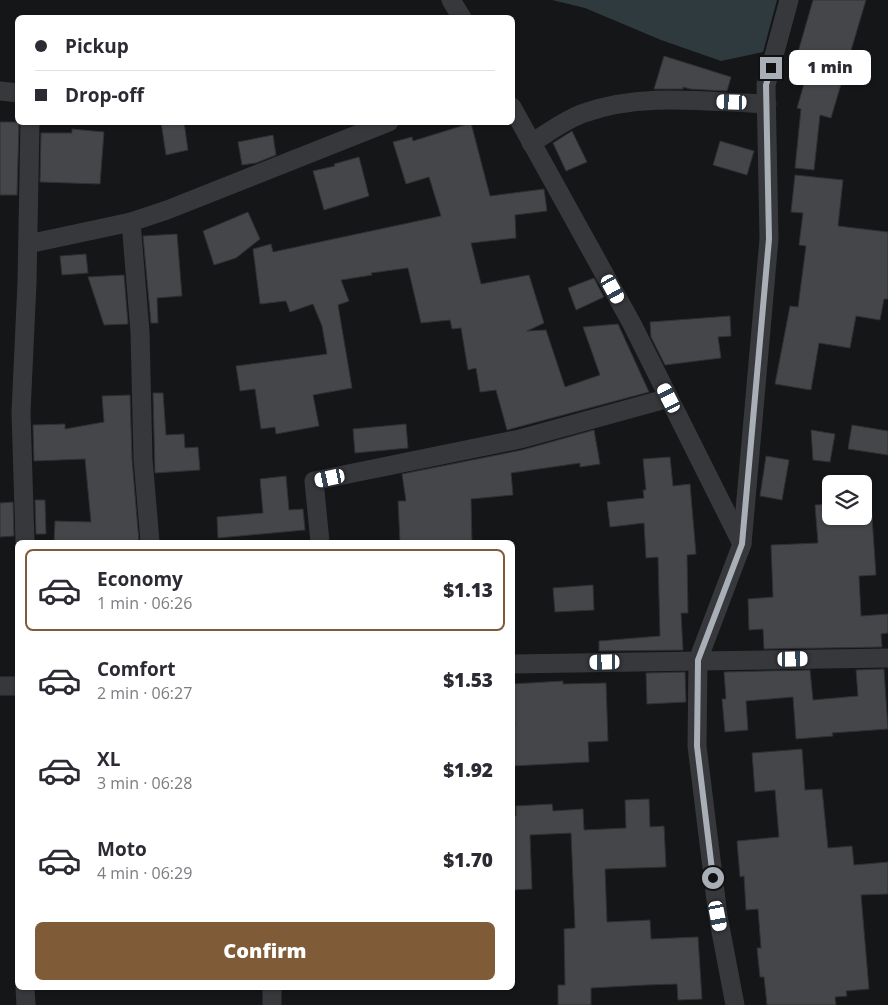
<!DOCTYPE html>
<meta charset="utf-8">
<style>
:root{--surface:#fff;--page:#f7f7f7;--text:#2b2b33;--muted:#7c7c81;--line:#e1e1e2;--accent:#805b37}
body{margin:0;font-family:"Open Sans",sans-serif;background:var(--page);color:var(--text);height:100vh;display:flex;flex-direction:column;font-size:19px;white-space:nowrap}
*{box-sizing:border-box;margin:0}
p{font-size:16px;color:var(--muted)}
.icon{flex:none;width:28px;height:28px;fill:none;stroke:currentColor;stroke-width:2;stroke-linecap:round;stroke-linejoin:round}
.map{position:relative;flex:1;overflow:hidden}
.drawer{position:absolute;left:15px;top:540px;width:500px;height:450px;display:flex;flex-direction:column;background:var(--surface);border-radius:8px;box-shadow:0 1px 4px #0004}
.drawer>*{flex:none}
.hud{position:absolute;left:15px;top:15px;width:500px;height:110px;border-radius:8px;box-shadow:0 1px 4px #0004;display:grid;align-content:center;height:110px;padding:0 20px;background:var(--surface)}
.fabs{position:absolute;left:822px;top:475px;display:grid;gap:10px}
.fabs a{display:grid;place-items:center;width:50px;height:50px;border-radius:8px;background:var(--surface);box-shadow:0 1px 4px #0004;font-size:25px}
.end{position:absolute;width:22px;height:22px;margin:-11px;border:6px solid #a8afb7;background:#111;box-shadow:0 0 0 2px #111}
.from{border-radius:50%}
.bubble{position:absolute;height:35px;border-radius:8px;background:var(--surface);box-shadow:0 1px 4px #0004;font-size:16px;font-weight:800;line-height:35px;text-align:center}
.car{position:absolute;width:15px;height:30px;margin:-15px -8px;border-radius:6px;box-shadow:0 0 4px 1px #0007;background:linear-gradient(#fff 24%,#345 0 40%,#fff 0 76%,#345 0 86%,#fff 0)}
.hud b{display:flex;align-items:center;gap:18px;height:48px;font-size:19px}
.hud b+b{border-top:1px solid var(--line)}
.hud i{width:12px;height:12px;background:var(--text)}
ul{padding:9px 0 0;list-style:none}
li{display:flex;align-items:center;gap:15px;height:82px;margin:0 10px 8px;padding:0 10px;border:2px solid transparent;border-radius:8px}
li div{flex:1}
li b{display:block;font-size:19px}
li em{font-style:normal;font-weight:800}
li.active{border-color:var(--accent)}
li>.icon{width:45px;height:45px;stroke-width:1.5}
.action{display:flex;gap:10px;margin-top:auto;padding:10px 20px}
.action a{flex:1;height:58px;border-radius:8px;background:var(--accent);color:#fff;font-size:20px;font-weight:800;line-height:58px;text-align:center}
.map>svg:first-child{display:block}
.water{fill:#2f3a3f}
.building{fill:#44464a;stroke:#303033}
.lines{fill:none;stroke-linecap:round;stroke-linejoin:round}
.minor{stroke:#37383c;stroke-width:19}
.route{stroke:#a8afb7;stroke-width:6}
</style>
<div class="map">
<svg width="888" height="1005" viewBox="0 0 888 1005">
<rect width="100%" height="100%" fill="#151617"/>
<!-- water -->
<path class="water" d="M552,0H777L763,52L721,61L661,40L585,8Z"/>
<!-- building -->
<g class="building">
<path d="M813,0H866L831,118L820,115L814,170L795,168L801,109L797,108L808,70L794,66Z"/>
<path d="M664,56L731,77L727,91L690,89L683,87V89H654Z"/>
<path d="M0,122H19L17,195H0Z"/>
<path d="M161,122H184L188,150L166,155Z"/>
<path d="M471,123L490,196L544,189L547,211L515,215L516,238L471,243L481,284L529,275L544,323L527,331L546,330L565,387L600,375L583,327L618,324L649,392L507,430L496,390L480,392L476,368L468,370L461,328L452,329L450,320L421,323L408,268L371,273L372,275L341,280L349,301L338,305L352,388L313,395L319,426L276,434L275,427L261,429L255,389L240,391L236,366L327,354L322,326L313,304L290,312L286,301L260,304L253,249L271,244L273,252L441,216L429,177L406,184L393,142L412,137L413,141Z"/>
<path d="M72,129L104,132L100,184L40,182L41,133H72Z"/>
<path d="M572,131L587,162L566,171L553,143Z"/>
<path d="M273,135L276,155L256,163L242,165L238,142Z"/>
<path d="M720,141L754,151L747,175L713,165Z"/>
<path d="M359,157L369,196L324,210L313,171L335,166L334,164Z"/>
<path d="M795,175L843,180L838,226L888,232V299H884L880,320L856,316L850,348L819,343L811,390L775,384L790,306L798,307L806,246L799,245L803,213L791,212Z"/>
<path d="M248,212L260,239L236,258L214,265L203,231Z"/>
<path d="M177,234L182,296L157,298L158,323H151L143,236Z"/>
<path d="M86,254L88,273L62,275L60,256Z"/>
<path d="M124,275L128,324L104,325L88,277Z"/>
<path d="M594,278L604,297L576,310L568,288Z"/>
<path d="M730,316L731,336L718,337L721,358L665,365L651,337L650,322Z"/>
<path d="M153,393H163L166,435L184,434L185,448L198,447L200,470L155,473Z"/>
<path d="M130,395L132,459L139,542H54L55,521L91,522L85,459L34,461L33,425L65,424V429L104,422L102,396Z"/>
<path d="M406,424L408,448L355,453L353,429Z"/>
<path d="M852,425L888,431V455L848,449Z"/>
<path d="M594,430L600,464L580,467V463L511,473L513,495L471,499L472,542H400L398,501H406L402,474L522,450Z"/>
<path d="M811,430L835,434L830,462L813,460Z"/>
<path d="M766,456L789,460L782,500L760,496Z"/>
<path d="M670,457L673,486L690,484L696,554L687,555L688,613H681L683,650L599,651V641L660,636L658,557L646,558L644,523L610,527L607,502L644,498L643,490H646L643,459Z"/>
<path d="M286,476L289,510L303,509L305,530L218,538L217,517L263,513L260,479Z"/>
<path d="M35,500H45L46,534H36Z"/>
<path d="M13,502L14,536L0,537V503Z"/>
<path d="M871,502L876,575L859,576L861,616L888,614V633L881,634L882,647L764,649L763,629L749,630L748,599L773,597L771,545L818,543L815,505L831,504V516H864V503Z"/>
<path d="M593,585L594,610L555,612L553,588Z"/>
<path d="M884,669L888,729L832,733L833,736L796,739L793,697L746,701L748,730L725,732L722,699H726L724,672L810,670L813,700L858,696L856,670Z"/>
<path d="M685,672L686,702L647,704L646,673Z"/>
<path d="M563,681V684L606,683L608,741L588,742L589,762L512,766V726H515L512,684Z"/>
<path d="M802,749L805,790L822,789L828,848L852,846L854,865L888,862V894L861,895L869,989L846,991L847,996L835,997L836,1005H767L764,977H760L757,948H761L758,909L746,910L744,876L740,877L737,841L779,837L775,790L755,792L752,753Z"/>
<path d="M649,799L650,827L664,826L666,867L605,869L607,922L650,920L651,939L698,937L702,999L678,1000L677,984L646,985L591,988V1005H558V985H565L564,929L575,928L571,833L530,835L532,889L512,890V816H516V806L552,804L553,811L583,809L584,830L626,828L625,800Z"/>
</g>
<g class="lines">
<!-- minor -->
<g class="minor">
<path d="M451,0L462,18"/>
<path d="M0,91L18,93"/>
<path d="M512,107L632,324L742,544L698,660L697,746L718,916L735,1005"/>
<path d="M531,143C548,133 566,119 584,113C642,92 707,102 767,104"/>
<path d="M131,222L140,332L143,459L150,542"/>
<path d="M28,244L131,222L167,210L389,122"/>
<path d="M25,542L21,412L27,283L30,122"/>
<path d="M320,542L314,481L520,439L669,398"/>
<path d="M742,544L769,239L766,85L789,0"/>
<path d="M512,664L888,658"/>
<path d="M0,686H18"/>
<path d="M25,988L26,1005"/>
<path d="M272,988V1005"/>
</g>
</g>
<g class="lines">
<!-- route -->
<path class="route" d="M713,878L697,746L698,660L742,544L769,239L766,85L771,68"/>
</g>
</svg>
<div class="fabs">
<a><svg class="icon" aria-label="layers" viewBox="0 0 24 24"><path d="M12 4l9 5-9 5-9-5zM3 14l9 5 9-5"/></svg></a>
</div>
<i class="end from" style="left:713px;top:878px"></i>
<i class="end" style="left:771px;top:68px"></i>
<div class="bubble" style="left:789px;top:50px;width:82px">1 min</div>
<i class="car" style="left:732px;top:102px;rotate:272deg"></i>
<i class="car" style="left:613px;top:289px;rotate:151deg"></i>
<i class="car" style="left:669px;top:398px;rotate:333deg"></i>
<i class="car" style="left:330px;top:478px;rotate:258deg"></i>
<i class="car" style="left:793px;top:659px;rotate:89deg"></i>
<i class="car" style="left:605px;top:662px;rotate:269deg"></i>
<i class="car" style="left:718px;top:916px;rotate:169deg"></i>
<div class="hud">
<b><i class="from"></i>Pickup</b>
<b><i></i>Drop-off</b>
</div>
<section class="drawer">
<ul>
<li class="active"><svg class="icon" aria-label="car" viewBox="0 0 24 24"><path d="M5 17H2v-5l4-1 3-4h7l3 4 3 1v5h-3M9 17h6M6 11h13"/><circle cx="7" cy="17" r="2"/><circle cx="17" cy="17" r="2"/></svg><div><b>Economy</b><p>1 min · 06:26</p></div><em>$1.13</em></li>
<li><svg class="icon" aria-label="car" viewBox="0 0 24 24"><path d="M5 17H2v-5l4-1 3-4h7l3 4 3 1v5h-3M9 17h6M6 11h13"/><circle cx="7" cy="17" r="2"/><circle cx="17" cy="17" r="2"/></svg><div><b>Comfort</b><p>2 min · 06:27</p></div><em>$1.53</em></li>
<li><svg class="icon" aria-label="car" viewBox="0 0 24 24"><path d="M5 17H2v-5l4-1 3-4h7l3 4 3 1v5h-3M9 17h6M6 11h13"/><circle cx="7" cy="17" r="2"/><circle cx="17" cy="17" r="2"/></svg><div><b>XL</b><p>3 min · 06:28</p></div><em>$1.92</em></li>
<li><svg class="icon" aria-label="car" viewBox="0 0 24 24"><path d="M5 17H2v-5l4-1 3-4h7l3 4 3 1v5h-3M9 17h6M6 11h13"/><circle cx="7" cy="17" r="2"/><circle cx="17" cy="17" r="2"/></svg><div><b>Moto</b><p>4 min · 06:29</p></div><em>$1.70</em></li>
</ul>
<div class="action"><a>Confirm</a></div>
</section>
</div>
